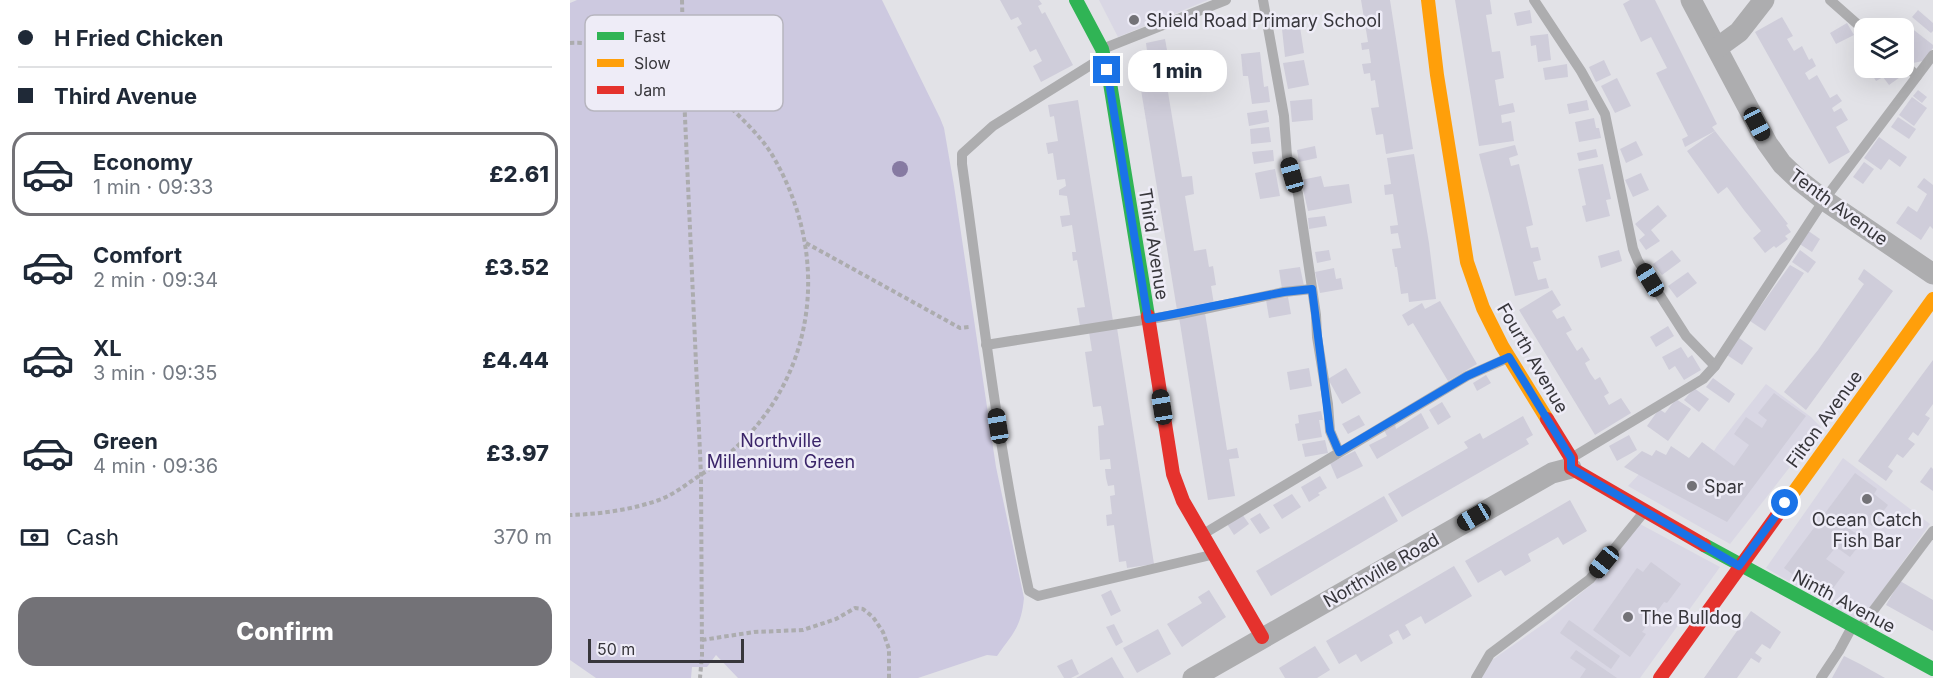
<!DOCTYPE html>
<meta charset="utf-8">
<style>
:root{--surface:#fff;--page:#f6f6f7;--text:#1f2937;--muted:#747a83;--line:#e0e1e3;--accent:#737277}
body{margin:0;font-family:Inter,sans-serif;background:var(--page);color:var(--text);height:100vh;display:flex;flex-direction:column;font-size:22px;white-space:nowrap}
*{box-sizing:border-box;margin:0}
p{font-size:20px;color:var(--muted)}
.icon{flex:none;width:33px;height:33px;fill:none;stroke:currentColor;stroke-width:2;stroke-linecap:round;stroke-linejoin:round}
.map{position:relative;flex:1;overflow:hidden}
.drawer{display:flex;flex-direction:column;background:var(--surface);width:570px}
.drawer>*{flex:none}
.hud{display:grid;align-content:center;height:132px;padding:0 18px;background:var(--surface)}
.controls{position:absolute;left:1284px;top:18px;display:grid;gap:12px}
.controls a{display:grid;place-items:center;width:60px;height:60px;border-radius:12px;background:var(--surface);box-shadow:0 6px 24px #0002;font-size:30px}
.scale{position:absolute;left:18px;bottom:15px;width:156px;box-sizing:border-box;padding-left:6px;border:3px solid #37363b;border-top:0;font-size:16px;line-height:21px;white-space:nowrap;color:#37363b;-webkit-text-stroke:4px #eeecf7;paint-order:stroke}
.end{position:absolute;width:27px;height:27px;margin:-14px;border:8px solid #1a73e8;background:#fff;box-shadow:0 0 0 3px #fff}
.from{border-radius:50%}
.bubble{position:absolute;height:42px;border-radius:18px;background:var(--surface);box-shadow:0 6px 24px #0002;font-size:20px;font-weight:800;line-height:42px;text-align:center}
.car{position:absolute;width:18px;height:36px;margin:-18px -9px;border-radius:8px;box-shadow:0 0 4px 2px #0007;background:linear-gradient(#222 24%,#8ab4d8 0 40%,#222 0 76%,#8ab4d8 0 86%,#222 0)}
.hud b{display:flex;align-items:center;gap:21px;height:57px;font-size:22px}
.hud b+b{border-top:2px solid var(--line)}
.hud i{width:15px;height:15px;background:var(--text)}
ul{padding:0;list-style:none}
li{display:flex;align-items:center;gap:18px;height:84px;margin:0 12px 9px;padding:0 6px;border:3px solid transparent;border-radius:18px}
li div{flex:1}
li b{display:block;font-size:22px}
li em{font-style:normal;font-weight:800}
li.on{border-color:var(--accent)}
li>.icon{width:54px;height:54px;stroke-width:1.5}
.pay{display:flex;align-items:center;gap:15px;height:66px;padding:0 18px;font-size:22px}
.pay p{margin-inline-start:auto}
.button{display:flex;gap:12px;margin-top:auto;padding:12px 18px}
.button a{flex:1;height:69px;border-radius:18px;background:var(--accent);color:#fff;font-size:24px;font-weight:800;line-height:69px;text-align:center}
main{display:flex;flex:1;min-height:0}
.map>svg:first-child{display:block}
.built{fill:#d9d7e4}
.green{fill:#cdc9e0}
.building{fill:#cfcdda}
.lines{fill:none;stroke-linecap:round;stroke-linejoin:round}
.path{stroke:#acacae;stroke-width:4;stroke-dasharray:4.5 3;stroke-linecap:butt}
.lane{stroke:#adadaf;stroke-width:10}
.street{stroke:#adadaf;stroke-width:21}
.fast{stroke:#30b455;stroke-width:14}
.slow{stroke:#ff9f0a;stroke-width:14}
.jam{stroke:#e5322d;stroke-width:14}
.tree{fill:#867aa2}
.route{stroke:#1a73e8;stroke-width:8}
.poi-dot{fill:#737277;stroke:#eeecf7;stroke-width:2}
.labels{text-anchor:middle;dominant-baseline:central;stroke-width:5;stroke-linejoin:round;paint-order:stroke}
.poi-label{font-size:18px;fill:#37363b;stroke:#eeecf7;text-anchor:start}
.street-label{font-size:18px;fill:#37363b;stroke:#eeecf7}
.park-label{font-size:18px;fill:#3a2469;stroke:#eeecf7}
.key{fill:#eeecf7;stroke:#b7b5bf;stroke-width:1.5}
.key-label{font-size:16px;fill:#37363b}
</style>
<main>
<section class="drawer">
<div class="hud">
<b><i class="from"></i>H Fried Chicken</b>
<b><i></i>Third Avenue</b>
</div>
<ul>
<li class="on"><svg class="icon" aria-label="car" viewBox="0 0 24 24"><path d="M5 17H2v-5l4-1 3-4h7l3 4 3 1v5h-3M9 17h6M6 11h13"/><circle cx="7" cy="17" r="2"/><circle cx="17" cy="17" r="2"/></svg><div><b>Economy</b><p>1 min · 09:33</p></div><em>£2.61</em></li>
<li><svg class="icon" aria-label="car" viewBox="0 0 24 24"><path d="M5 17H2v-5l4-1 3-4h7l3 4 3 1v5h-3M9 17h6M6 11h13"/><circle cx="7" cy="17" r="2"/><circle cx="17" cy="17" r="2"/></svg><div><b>Comfort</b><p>2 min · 09:34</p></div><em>£3.52</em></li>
<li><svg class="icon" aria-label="car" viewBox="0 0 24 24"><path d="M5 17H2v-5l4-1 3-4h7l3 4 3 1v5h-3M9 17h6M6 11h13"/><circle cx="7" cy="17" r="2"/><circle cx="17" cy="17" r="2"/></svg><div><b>XL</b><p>3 min · 09:35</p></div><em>£4.44</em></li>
<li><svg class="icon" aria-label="car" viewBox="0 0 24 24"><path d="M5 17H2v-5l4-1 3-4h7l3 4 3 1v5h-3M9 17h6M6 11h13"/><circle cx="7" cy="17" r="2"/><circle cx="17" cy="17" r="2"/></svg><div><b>Green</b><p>4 min · 09:36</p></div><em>£3.97</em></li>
</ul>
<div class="pay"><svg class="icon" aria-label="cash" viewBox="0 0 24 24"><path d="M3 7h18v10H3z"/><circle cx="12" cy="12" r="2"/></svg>Cash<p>370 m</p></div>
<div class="button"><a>Confirm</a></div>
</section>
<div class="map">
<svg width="1363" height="678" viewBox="0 0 1363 678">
<rect width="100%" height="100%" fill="#e2e2e7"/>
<!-- built -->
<g class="built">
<path d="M529,0H638L548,37Z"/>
<path d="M1196,384L1241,417L1251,427L1160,544L1058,486L1071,472L1134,467L1147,446Z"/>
<path d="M1273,458L1360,524L1290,622L1196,568Z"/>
<path d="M1070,524L1150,567L1070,678H911L922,660L979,620L1024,582Z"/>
</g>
<!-- green -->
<path class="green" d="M7,0H312L370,118L374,128L384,186L426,467L454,598C451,628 443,633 427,656L417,655L348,678H168L146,655L137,667H122L121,678H26L0,660V3Z"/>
<!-- building -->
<g class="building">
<path d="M430,0H469L472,4L468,6L472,14L475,12L503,65L471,82L463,66L472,61L466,49L460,52L447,27L452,24L448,17L441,20Z"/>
<path d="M791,0H820L843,149L816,154L813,134L806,135L801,108L809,107L805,80L801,81L800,73L794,74L792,64L801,63L799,49L792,50L791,43L798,42Z"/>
<path d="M885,0H920L922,14L916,15L922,52L930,51L934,78L925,80L929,106L943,103L945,112L931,115L932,123L941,121L944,141L909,146Z"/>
<path d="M1060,0H1085L1147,124L1142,127L1145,131L1115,147L1112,139L1118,136L1086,73L1097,68L1081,37L1071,42L1053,4Z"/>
<path d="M960,10L962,23L947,26L944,13Z"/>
<path d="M1348,10L1363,23V31L1361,33L1342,17Z"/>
<path d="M1212,17L1223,36L1217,39L1224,51L1232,46L1239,60L1242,58L1246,66L1235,73L1239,80L1247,75L1260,98L1267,94L1272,101L1262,108L1264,112L1271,108L1278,120L1266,127L1280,152L1259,164L1185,32Z"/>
<path d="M1277,23L1284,35L1266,44L1260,33Z"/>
<path d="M730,27L734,53L715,57L712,29Z"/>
<path d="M1340,27L1363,45V48L1353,61L1343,63L1334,56V35Z"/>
<path d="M978,34L981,60L968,62L966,45L961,46L960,36Z"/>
<path d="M595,39L597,50L591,51L594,69L606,67L608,78L596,80L612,177L622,176L624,194L615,196L624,251L636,249L639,267L643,266L646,285L641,286L644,304L607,310L565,53L577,51L576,43Z"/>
<path d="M1294,48V68H1298L1293,70L1284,54Z"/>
<path d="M690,52L694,87L698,86L700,102L682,104L678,76H673L671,54Z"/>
<path d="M734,60L739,85L718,89L713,63Z"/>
<path d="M1034,60L1041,75L1026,82L1019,67Z"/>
<path d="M997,64L998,77L975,80L973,68Z"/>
<path d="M1298,68H1318L1321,72L1327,68L1333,75L1319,85L1313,77L1306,81Z"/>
<path d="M1047,78L1061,106L1045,113L1031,86Z"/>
<path d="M1348,90L1357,97L1352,103L1343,96Z"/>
<path d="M1342,97L1357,108L1344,126L1329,115Z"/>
<path d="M742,99L743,120L722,122L720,101Z"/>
<path d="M508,100L543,321L510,326L507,308L515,307L507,260L503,261L502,252H506L502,225L492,227L490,216L500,215L497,196L489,195V190L496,186L495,179L487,180L483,153L478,154L476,143L488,141L484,116L480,117L478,105Z"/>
<path d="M1017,100L1019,110L999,114L997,104Z"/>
<path d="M697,110L699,122L679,126L677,113Z"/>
<path d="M1328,117L1346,129L1339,139L1321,127Z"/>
<path d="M1024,118L1026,128H1029L1031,138L1009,142L1005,122Z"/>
<path d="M699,127L701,142L681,144L680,129Z"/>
<path d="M1145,131L1218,224L1216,225L1221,232L1215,236L1218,239L1206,248L1204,246L1195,253L1183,238L1191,231L1174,210L1157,187L1148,194L1117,151Z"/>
<path d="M1309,137L1337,157L1330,167L1319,159L1311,170L1294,158Z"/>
<path d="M1066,141L1073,155L1056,163L1050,149Z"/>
<path d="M945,145L948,155L939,158L941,166L949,164L963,225L956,227L958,236L961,248L968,247L971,260L963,262L968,280L976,278L979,288L945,296L909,154Z"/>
<path d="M745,146L747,158L729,162L727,150Z"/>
<path d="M1026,149L1028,157L1009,161L1007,153Z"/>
<path d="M703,150L704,161L684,164L682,152Z"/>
<path d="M844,154L859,243L866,299L839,302L838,293L831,294L827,267H825L822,249L831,248L828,233L821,234L820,226L828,225L823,194L815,195L814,185L821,184L817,158Z"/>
<path d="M1294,162L1304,169L1293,184L1283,177Z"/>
<path d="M1033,164L1041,199L1036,200L1040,216L1016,222L1012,206L1016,205L1008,169Z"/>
<path d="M705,169L710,196L690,199L685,173Z"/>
<path d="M1071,173L1079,190L1063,197L1055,180Z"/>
<path d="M751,176L754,187L779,184L782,203L738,211L731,180Z"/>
<path d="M1354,178L1363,185V229L1360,226L1351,240L1326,223L1338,206L1347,212L1351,205L1357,194L1347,187Z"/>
<path d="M1088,205L1097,216L1081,230L1090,241L1076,250L1069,240L1075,235L1065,224Z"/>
<path d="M755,216L757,226L739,229L738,218Z"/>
<path d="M1237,230L1250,239L1242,252L1228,243Z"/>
<path d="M759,250L761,260L747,263L745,252Z"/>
<path d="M1049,250L1052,261L1031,268L1028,256Z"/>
<path d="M1102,250L1111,261L1092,275L1083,264Z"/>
<path d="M1230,250L1246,262L1238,273L1222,262Z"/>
<path d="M1220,265L1234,273L1195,331L1180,321Z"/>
<path d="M730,267L734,286L712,289L709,270Z"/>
<path d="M764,268L766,279L771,278L773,289L750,293L745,272Z"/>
<path d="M1294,269L1323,291L1236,410L1214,392L1248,350L1294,284L1288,279Z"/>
<path d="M1118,272L1127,283L1107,298L1098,286Z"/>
<path d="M982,290L991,305L982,311L987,319L994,316L1002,330L996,333L1007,351L1012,347L1020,360L1015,363L1020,373L1025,380L1030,377L1039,393L1034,396L1039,405L1051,398L1061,413L1025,435L949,310Z"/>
<path d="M718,297L721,314L699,318L696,300Z"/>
<path d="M870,301L907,364L878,381L843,323L838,326L832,315L852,303L855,309Z"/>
<path d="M635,313L657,450L667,448L669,458L659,459L665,496L638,500L609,317Z"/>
<path d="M1098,326L1104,336L1086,347L1080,337Z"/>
<path d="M547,328L584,564L557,568L556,561L549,562L544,525L537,526L536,515L542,514L540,496L545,495L544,485L538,486L536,478L535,469H541L540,459L530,460L528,426L534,425L531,406L523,407L515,352L522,351L519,332Z"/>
<path d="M1169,338L1183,348L1172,365L1157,355Z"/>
<path d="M1111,347L1118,358L1122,355L1131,370L1114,380L1105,366L1099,370L1092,357Z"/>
<path d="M1363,360V404L1355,415L1360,418L1348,436L1343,432L1338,439L1345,444L1333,458L1327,454L1318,467L1323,471L1316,481L1288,461Z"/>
<path d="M739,368L742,386L720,390L717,372Z"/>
<path d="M776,368L791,393L772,404L758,379Z"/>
<path d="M916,375L921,383L907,391L903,383Z"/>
<path d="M1143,378L1165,394L1159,403L1136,387Z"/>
<path d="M1124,388L1139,399L1129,412L1114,400Z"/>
<path d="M1204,393L1236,416L1157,522L1054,467L1072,451L1082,456L1086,450L1096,455L1101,446L1119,458L1132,442L1164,466L1179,445L1164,434L1176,417L1192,428L1197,420L1188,413Z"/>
<path d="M1106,399L1121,409L1098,441L1077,426L1089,409L1095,413Z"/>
<path d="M872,402L881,417L868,425L859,410Z"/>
<path d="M751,411L753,420H749L752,437L728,441L725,424L729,423L728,415Z"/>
<path d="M851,413L859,428L807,459L799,445L817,436L814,430L825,424L826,429Z"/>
<path d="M789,415L795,425L778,434L772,424Z"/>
<path d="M953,416L963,435L956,439L959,444L832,517L818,494L898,448L894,442L910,433L913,439Z"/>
<path d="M1059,435L1067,450L1047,461L1039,446Z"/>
<path d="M755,440L758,453L735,457L732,444Z"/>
<path d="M785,451L793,466L767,479L760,463Z"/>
<path d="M1361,467L1363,469V491L1350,482Z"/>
<path d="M1285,473L1307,489L1304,494L1318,505L1302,526L1287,515L1278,528L1294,539L1280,557L1266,547L1256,559L1275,572L1261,591L1242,577L1236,584L1214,568Z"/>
<path d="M750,476L757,488L748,493L750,495L739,502L731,487Z"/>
<path d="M722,494L731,507L712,519L703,505Z"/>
<path d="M814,496L828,521L701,596L686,571Z"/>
<path d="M1000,500L1017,531L993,545L988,537L958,554L961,561L935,576L931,570L908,583L895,561Z"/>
<path d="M690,513L700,528L690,534L680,519Z"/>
<path d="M672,514L679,524L664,535L657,524Z"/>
<path d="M1081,562L1111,584L1097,603L1094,602L1072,632L1076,634L1060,657L1023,630L1067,568L1073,572Z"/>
<path d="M884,566L902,596L855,624L851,616L835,625L841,635L833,640L828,630L819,635L823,643L791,662L786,654L769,664L756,641Z"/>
<path d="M1330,581L1363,600V631L1316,605Z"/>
<path d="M541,590L551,611L541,616L531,595Z"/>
<path d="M639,590L656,617L612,647L597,624L632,603L628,597Z"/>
<path d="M1181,611L1211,632L1200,649L1192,644L1185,653L1192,658L1189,663L1181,658L1167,678H1134Z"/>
<path d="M999,620L1050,656L1041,669L990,633Z"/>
<path d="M544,624L553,642L546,646L536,627Z"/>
<path d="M588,629L601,654L567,673L553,648Z"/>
<path d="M745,646L760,670L747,678H715L709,668Z"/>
<path d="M1006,650L1047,678H1010L1016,669L1000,658Z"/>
<path d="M1274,656L1290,664L1315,678H1262Z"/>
<path d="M542,657L554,678H506L523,668Z"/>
<path d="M502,659L509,674L501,678H494L487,666Z"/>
</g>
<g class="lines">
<!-- path -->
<g class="path">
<path d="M112,0L114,95L131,475L132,655L130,678"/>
<path d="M0,43C40,41 105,59 137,85C144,91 150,98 157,104C174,121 192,137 204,158C268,270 241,403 132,474C118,483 105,494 89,500C61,510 30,514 0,515"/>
<path d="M236,243L390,328L399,327"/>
<path d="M132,640L184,632L233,630L266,619L285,608L293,609L303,617L313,632L319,649V678"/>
</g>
<!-- lane -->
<g class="lane">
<path d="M693,0L714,116L717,156L728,194L746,315L747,337L758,404L760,431L769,452"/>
<path d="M964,0L1011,71L1035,114L1063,249L1068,261L1116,336L1145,366"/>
<path d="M1260,0L1294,30"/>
<path d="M535,48L656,0"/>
<path d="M532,58L423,126L392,154V164C412,307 428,450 459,591L468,596L641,555"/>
<path d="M1334,64L1347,76"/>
<path d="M416,345L611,314L714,292L742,289"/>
<path d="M1003,457L1133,379L1145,366L1254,200L1363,55"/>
<path d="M635,533L897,376L938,358"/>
<path d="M1291,627L1363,531"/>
<path d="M906,678L920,654L1020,579L1074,512"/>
<path d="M1251,678L1269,651L1282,627"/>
</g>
<!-- street -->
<g class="street">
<path d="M1121,0L1197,143L1212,164L1230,181L1254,200L1363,274"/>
<path d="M1147,48L1169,32L1194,0"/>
<path d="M623,678L982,473L1001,468"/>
</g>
<!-- fast -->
<g class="fast">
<path d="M506,0L532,49L540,83L578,316"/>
<path d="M1134,545L1363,669"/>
</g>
<!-- slow -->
<g class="slow">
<path d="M858,0L867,75L897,262L913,308L932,346L977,419"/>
<path d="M1216,503L1363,299"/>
</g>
<!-- jam -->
<g class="jam">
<path d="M578,316L603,474L613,501L692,637"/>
<path d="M977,419L1001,458V468L1134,545"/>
<path d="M1090,678L1216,503"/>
</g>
</g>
<!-- trees -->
<circle class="tree" cx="330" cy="169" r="8"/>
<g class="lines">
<!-- route -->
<path class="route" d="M537,70L578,319L714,292L742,289L760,431L769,452L897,376L939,357L1001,458V468L1169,566L1215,503"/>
</g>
<!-- markers -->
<g class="poi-dot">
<circle cx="564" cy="20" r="6"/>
<circle cx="1122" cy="486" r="6"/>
<circle cx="1297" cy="499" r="6"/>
<circle cx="1058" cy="617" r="6"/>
</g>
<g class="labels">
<!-- poi labels -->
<g class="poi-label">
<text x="576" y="20">Shield Road Primary School</text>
<text x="1134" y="486">Spar</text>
<text x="1297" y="519" text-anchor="middle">Ocean Catch<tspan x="1297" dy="21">Fish Bar</tspan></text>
<text x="1070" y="617">The Bulldog</text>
</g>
<!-- street labels -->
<g class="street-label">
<text transform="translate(1269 207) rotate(36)">Tenth Avenue</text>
<text transform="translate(584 244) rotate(81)">Third Avenue</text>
<text transform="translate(963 358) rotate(60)">Fourth Avenue</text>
<text transform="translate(1254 419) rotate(-54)">Filton Avenue</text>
<text transform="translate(811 570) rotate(-30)">Northville Road</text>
<text transform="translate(1274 601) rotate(28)">Ninth Avenue</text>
</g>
<!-- park labels -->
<g class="park-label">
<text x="211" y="440">Northville<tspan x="211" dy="21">Millennium Green</tspan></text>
</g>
</g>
<!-- legend -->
<rect x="15" y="15" width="198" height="96" rx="9" class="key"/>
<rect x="27" y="32" width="27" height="8" fill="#30b455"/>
<rect x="27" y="59" width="27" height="8" fill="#ff9f0a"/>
<rect x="27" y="86" width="27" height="8" fill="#e5322d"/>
<g class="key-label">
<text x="64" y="42">Fast</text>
<text x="64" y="69">Slow</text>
<text x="64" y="96">Jam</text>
</g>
</svg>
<div class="controls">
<a><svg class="icon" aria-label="layers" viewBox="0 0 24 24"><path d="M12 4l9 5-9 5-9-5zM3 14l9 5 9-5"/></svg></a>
</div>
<div class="scale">50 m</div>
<i class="end from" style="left:1215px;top:503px"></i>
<i class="end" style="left:537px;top:70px"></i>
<div class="bubble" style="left:558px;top:50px;width:99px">1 min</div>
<i class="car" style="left:1187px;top:124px;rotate:152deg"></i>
<i class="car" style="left:722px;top:175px;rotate:344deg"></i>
<i class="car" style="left:1080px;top:280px;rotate:328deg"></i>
<i class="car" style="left:592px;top:407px;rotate:351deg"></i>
<i class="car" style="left:428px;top:426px;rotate:351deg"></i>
<i class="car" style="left:904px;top:517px;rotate:240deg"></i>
<i class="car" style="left:1034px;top:562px;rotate:219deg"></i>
</div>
</main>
